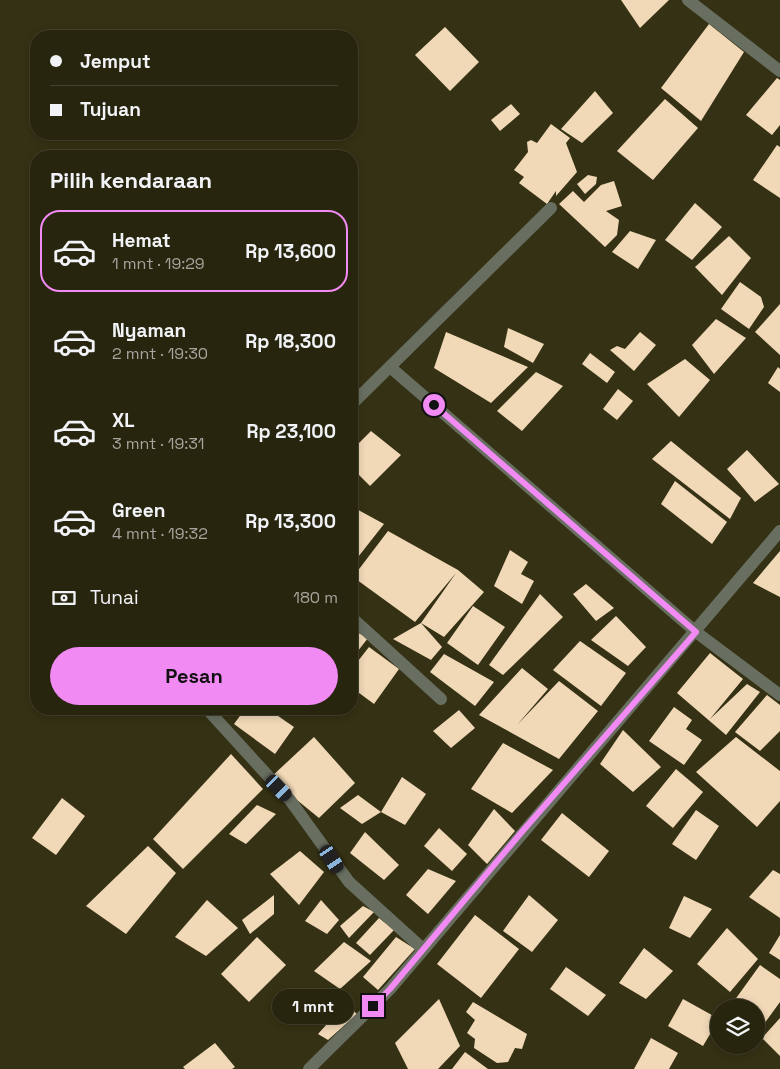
<!DOCTYPE html>
<html lang="id">
<meta charset="utf-8">
<style>
:root{--surface:#28250f;--page:#302d18;--text:#f1f3f6;--muted:#a5a59e;--line:#44422f;--accent:#f28af3}
body{margin:0;font-family:"Space Grotesk",sans-serif;background:var(--page);color:var(--text);height:100vh;display:flex;flex-direction:column;font-size:19px;white-space:nowrap}
*{box-sizing:border-box;margin:0}
p{font-size:16px;color:var(--muted)}
.icon{flex:none;width:28px;height:28px;fill:none;stroke:currentColor;stroke-width:2;stroke-linecap:round;stroke-linejoin:round}
.map{position:relative;flex:1;overflow:hidden}
.sheet{position:absolute;left:30px;top:150px;width:328px;height:565px;display:flex;flex-direction:column;background:var(--surface);border-radius:20px;box-shadow:0 2px 8px #0003,0 0 0 1px var(--line)}
.sheet>*{flex:none}
.top-card{position:absolute;left:30px;top:30px;width:328px;height:110px;border-radius:20px;box-shadow:0 2px 8px #0003,0 0 0 1px var(--line);display:grid;align-content:center;height:110px;padding:0 20px;background:var(--surface)}
.tools{position:absolute;left:710px;top:999px;display:grid;gap:10px}
.tools a{display:grid;place-items:center;width:55px;height:55px;border-radius:50%;background:var(--surface);box-shadow:0 2px 8px #0003,0 0 0 1px var(--line);font-size:25px}
.end{position:absolute;width:22px;height:22px;margin:-11px;border:6px solid #f28af3;background:#111;box-shadow:0 0 0 2px #111}
.from{border-radius:50%}
.bubble{position:absolute;height:35px;border-radius:18px;background:var(--surface);box-shadow:0 2px 8px #0003,0 0 0 1px var(--line);font-size:16px;font-weight:800;line-height:35px;text-align:center}
.car{position:absolute;width:15px;height:30px;margin:-15px -8px;border-radius:6px;box-shadow:0 0 4px 1px #0007;background:linear-gradient(#222 24%,#8ab4d8 0 40%,#222 0 76%,#8ab4d8 0 86%,#222 0)}
.top-card b{display:flex;align-items:center;gap:18px;height:48px;font-size:19px}
.top-card b+b{border-top:1px solid var(--line)}
.top-card i{width:12px;height:12px;background:var(--text)}
ul{padding:0;list-style:none}
li{display:flex;align-items:center;gap:15px;height:82px;margin:0 10px 8px;padding:0 10px;border:2px solid transparent;border-radius:20px}
li div{flex:1}
li b{display:block;font-size:19px}
li em{font-style:normal;font-weight:800}
li.current{border-color:var(--accent)}
li>.icon{width:45px;height:45px;stroke-width:1.5}
h2{padding:0 20px;font-size:22px;line-height:60px}
.pay{display:flex;align-items:center;gap:12px;height:55px;padding:0 20px;font-size:19px}
.pay p{margin-inline-start:auto}
.primary-button{display:flex;gap:10px;margin-top:auto;padding:10px 20px}
.primary-button a{flex:1;height:58px;border-radius:30px;background:var(--accent);color:#111;font-size:20px;font-weight:800;line-height:58px;text-align:center}
.map>svg:first-child{display:block}
.building{fill:#f1d8b7}
.lines{fill:none;stroke-linecap:round;stroke-linejoin:round}
.minor{stroke:#686f61;stroke-width:12}
.route{stroke:#f28af3;stroke-width:6}
</style>
<div class="map">
<svg width="780" height="1069" viewBox="0 0 780 1069">
<rect width="100%" height="100%" fill="#353114"/>
<!-- building -->
<g class="building">
<path d="M621,0H669L640,28Z"/>
<path d="M709,24L744,52L701,121L661,88Z"/>
<path d="M445,27L479,62L450,91L415,55Z"/>
<path d="M777,78L780,80V125L772,135L746,115Z"/>
<path d="M595,91L613,113L582,143L561,129Z"/>
<path d="M665,99L698,128L653,180L617,151Z"/>
<path d="M511,104L520,114L500,131L491,120Z"/>
<path d="M551,124L570,138L566,143L577,172L556,196V191L547,204L519,183L524,177L514,170L528,152L527,142L531,140L537,143Z"/>
<path d="M777,145L780,147V198L753,180Z"/>
<path d="M588,175L597,177L596,184L585,194L577,184Z"/>
<path d="M614,181L622,206L606,211L619,220L617,235L605,247L559,204L573,191L584,202L601,185Z"/>
<path d="M695,203L722,227L692,260L665,240Z"/>
<path d="M630,231L656,240L638,269L612,252Z"/>
<path d="M729,236L751,258L722,295L695,267Z"/>
<path d="M740,282L761,297L764,307L749,329L721,309Z"/>
<path d="M780,304V355L755,332Z"/>
<path d="M716,319L746,338L714,374L692,345Z"/>
<path d="M508,328L544,344L533,363L504,347Z"/>
<path d="M446,332L528,367L491,403L434,368Z"/>
<path d="M640,332L656,345L634,371L610,350L617,346L625,349Z"/>
<path d="M590,353L615,372L607,383L582,364Z"/>
<path d="M685,359L710,380L679,417L647,384Z"/>
<path d="M778,367L780,369V392L768,383Z"/>
<path d="M536,372L563,386L522,431L497,411Z"/>
<path d="M618,389L633,401L617,420L603,409Z"/>
<path d="M371,431L401,455L370,486L351,467V451Z"/>
<path d="M671,441L741,498L730,519L652,459Z"/>
<path d="M747,450L779,484L755,502L727,469Z"/>
<path d="M675,481L727,522L712,544L661,504Z"/>
<path d="M351,506L384,524L351,566Z"/>
<path d="M388,531L458,570L484,592L444,637L421,623L442,647L431,660L393,639L421,623L456,573L415,622L353,577Z"/>
<path d="M510,550L528,562L521,574L534,581L522,604L494,586Z"/>
<path d="M780,551V597L753,583Z"/>
<path d="M586,584L614,608L596,621L573,594Z"/>
<path d="M540,594L563,617L503,675L489,665Z"/>
<path d="M473,606L505,627L478,665L447,643Z"/>
<path d="M616,616L646,647L628,666L591,640Z"/>
<path d="M351,629L368,638L351,660Z"/>
<path d="M580,641L626,673L601,706L553,670Z"/>
<path d="M369,647L399,669L374,704L351,687V670Z"/>
<path d="M710,653L743,679L710,719L747,684L760,692L726,735L677,693Z"/>
<path d="M444,654L494,682L475,706L430,672Z"/>
<path d="M522,668L548,689L517,725L559,681L598,711L559,759L479,715Z"/>
<path d="M767,695L780,705V731L760,751L735,732Z"/>
<path d="M674,707L692,720L686,729L702,740L684,765L649,741Z"/>
<path d="M245,709H268L294,727L275,754L234,724Z"/>
<path d="M459,710L475,728L451,748L433,731Z"/>
<path d="M623,730L661,767L633,792L600,764Z"/>
<path d="M314,737L355,783L319,818L270,778Z"/>
<path d="M736,737L780,771V801L757,827L696,772Z"/>
<path d="M503,743L553,770L512,813L471,789Z"/>
<path d="M231,754L263,789L183,869L153,839Z"/>
<path d="M676,769L703,792L673,828L646,806Z"/>
<path d="M402,777L426,794L405,825L381,812Z"/>
<path d="M358,795L381,812L362,824L340,808Z"/>
<path d="M62,798L85,816L56,855L32,838Z"/>
<path d="M257,805L276,814L246,844L229,834Z"/>
<path d="M494,809L515,831L487,864L468,845Z"/>
<path d="M696,810L719,826L696,860L672,844Z"/>
<path d="M562,813L609,851L589,877L541,840Z"/>
<path d="M439,828L467,854L452,871L424,846Z"/>
<path d="M365,832L399,865L384,880L350,853Z"/>
<path d="M148,846L176,873L126,934L86,906Z"/>
<path d="M300,851L324,872L299,905L270,874Z"/>
<path d="M428,869L456,881L428,914L406,895Z"/>
<path d="M773,870L780,874V918L749,897Z"/>
<path d="M274,895V914L250,934L242,920Z"/>
<path d="M529,895L558,920L532,952L503,931Z"/>
<path d="M684,896L712,909L690,938L669,928Z"/>
<path d="M207,900L238,928L206,956L175,937Z"/>
<path d="M321,900L339,920L327,934L305,921Z"/>
<path d="M363,906L374,912L349,938L340,926Z"/>
<path d="M475,915L519,949L481,998L437,964Z"/>
<path d="M379,918L394,930L370,955L356,943Z"/>
<path d="M727,928L758,959L730,992L697,964Z"/>
<path d="M780,935V960L769,953Z"/>
<path d="M257,937L286,965L249,1002L221,974Z"/>
<path d="M396,937L415,949L378,990L363,977Z"/>
<path d="M344,942L371,961L340,989L314,971Z"/>
<path d="M644,948L673,971L646,999L619,983Z"/>
<path d="M760,965L780,979V1002L756,1035V1008H729Z"/>
<path d="M566,967L606,995L588,1016L550,989Z"/>
<path d="M439,999L460,1046L438,1069H408L395,1043Z"/>
<path d="M683,999L719,1019L703,1046L668,1026Z"/>
<path d="M473,1002L527,1034L522,1049L515,1048L508,1062L497,1063L474,1048L475,1039L467,1033L475,1020L466,1012Z"/>
<path d="M345,1004L357,1014L328,1040L318,1034Z"/>
<path d="M780,1018V1056L762,1038Z"/>
<path d="M651,1038L678,1053L669,1069H634Z"/>
<path d="M215,1043L235,1067L232,1069H185L183,1067Z"/>
<path d="M465,1052L488,1069H452Z"/>
</g>
<g class="lines">
<!-- minor -->
<g class="minor">
<path d="M688,0L780,71"/>
<path d="M390,367L696,632L780,695"/>
<path d="M351,405L551,208"/>
<path d="M351,617L441,699"/>
<path d="M207,709L290,800L349,882L423,949"/>
<path d="M309,1069L390,989L780,531"/>
</g>
</g>
<g class="lines">
<!-- route -->
<path class="route" d="M373,1006L390,989L520,834L696,632L434,405"/>
</g>
</svg>
<div class="tools">
<a><svg class="icon" aria-label="layers" viewBox="0 0 24 24"><path d="M12 4l9 5-9 5-9-5zM3 14l9 5 9-5"/></svg></a>
</div>
<i class="end from" style="left:434px;top:405px"></i>
<i class="end" style="left:373px;top:1006px"></i>
<div class="bubble" style="left:272px;top:989px;width:82px">1 mnt</div>
<i class="car" style="left:279px;top:788px;rotate:136deg"></i>
<i class="car" style="left:332px;top:859px;rotate:146deg"></i>
<div class="top-card">
<b><i class="from"></i>Jemput</b>
<b><i></i>Tujuan</b>
</div>
<section class="sheet">
<h2>Pilih kendaraan</h2>
<ul>
<li class="current"><svg class="icon" aria-label="car" viewBox="0 0 24 24"><path d="M5 17H2v-5l4-1 3-4h7l3 4 3 1v5h-3M9 17h6M6 11h13"/><circle cx="7" cy="17" r="2"/><circle cx="17" cy="17" r="2"/></svg><div><b>Hemat</b><p>1 mnt · 19:29</p></div><em>Rp 13,600</em></li>
<li><svg class="icon" aria-label="car" viewBox="0 0 24 24"><path d="M5 17H2v-5l4-1 3-4h7l3 4 3 1v5h-3M9 17h6M6 11h13"/><circle cx="7" cy="17" r="2"/><circle cx="17" cy="17" r="2"/></svg><div><b>Nyaman</b><p>2 mnt · 19:30</p></div><em>Rp 18,300</em></li>
<li><svg class="icon" aria-label="car" viewBox="0 0 24 24"><path d="M5 17H2v-5l4-1 3-4h7l3 4 3 1v5h-3M9 17h6M6 11h13"/><circle cx="7" cy="17" r="2"/><circle cx="17" cy="17" r="2"/></svg><div><b>XL</b><p>3 mnt · 19:31</p></div><em>Rp 23,100</em></li>
<li><svg class="icon" aria-label="car" viewBox="0 0 24 24"><path d="M5 17H2v-5l4-1 3-4h7l3 4 3 1v5h-3M9 17h6M6 11h13"/><circle cx="7" cy="17" r="2"/><circle cx="17" cy="17" r="2"/></svg><div><b>Green</b><p>4 mnt · 19:32</p></div><em>Rp 13,300</em></li>
</ul>
<div class="pay"><svg class="icon" aria-label="cash" viewBox="0 0 24 24"><path d="M3 7h18v10H3z"/><circle cx="12" cy="12" r="2"/></svg>Tunai<p>180 m</p></div>
<div class="primary-button"><a>Pesan</a></div>
</section>
</div>
